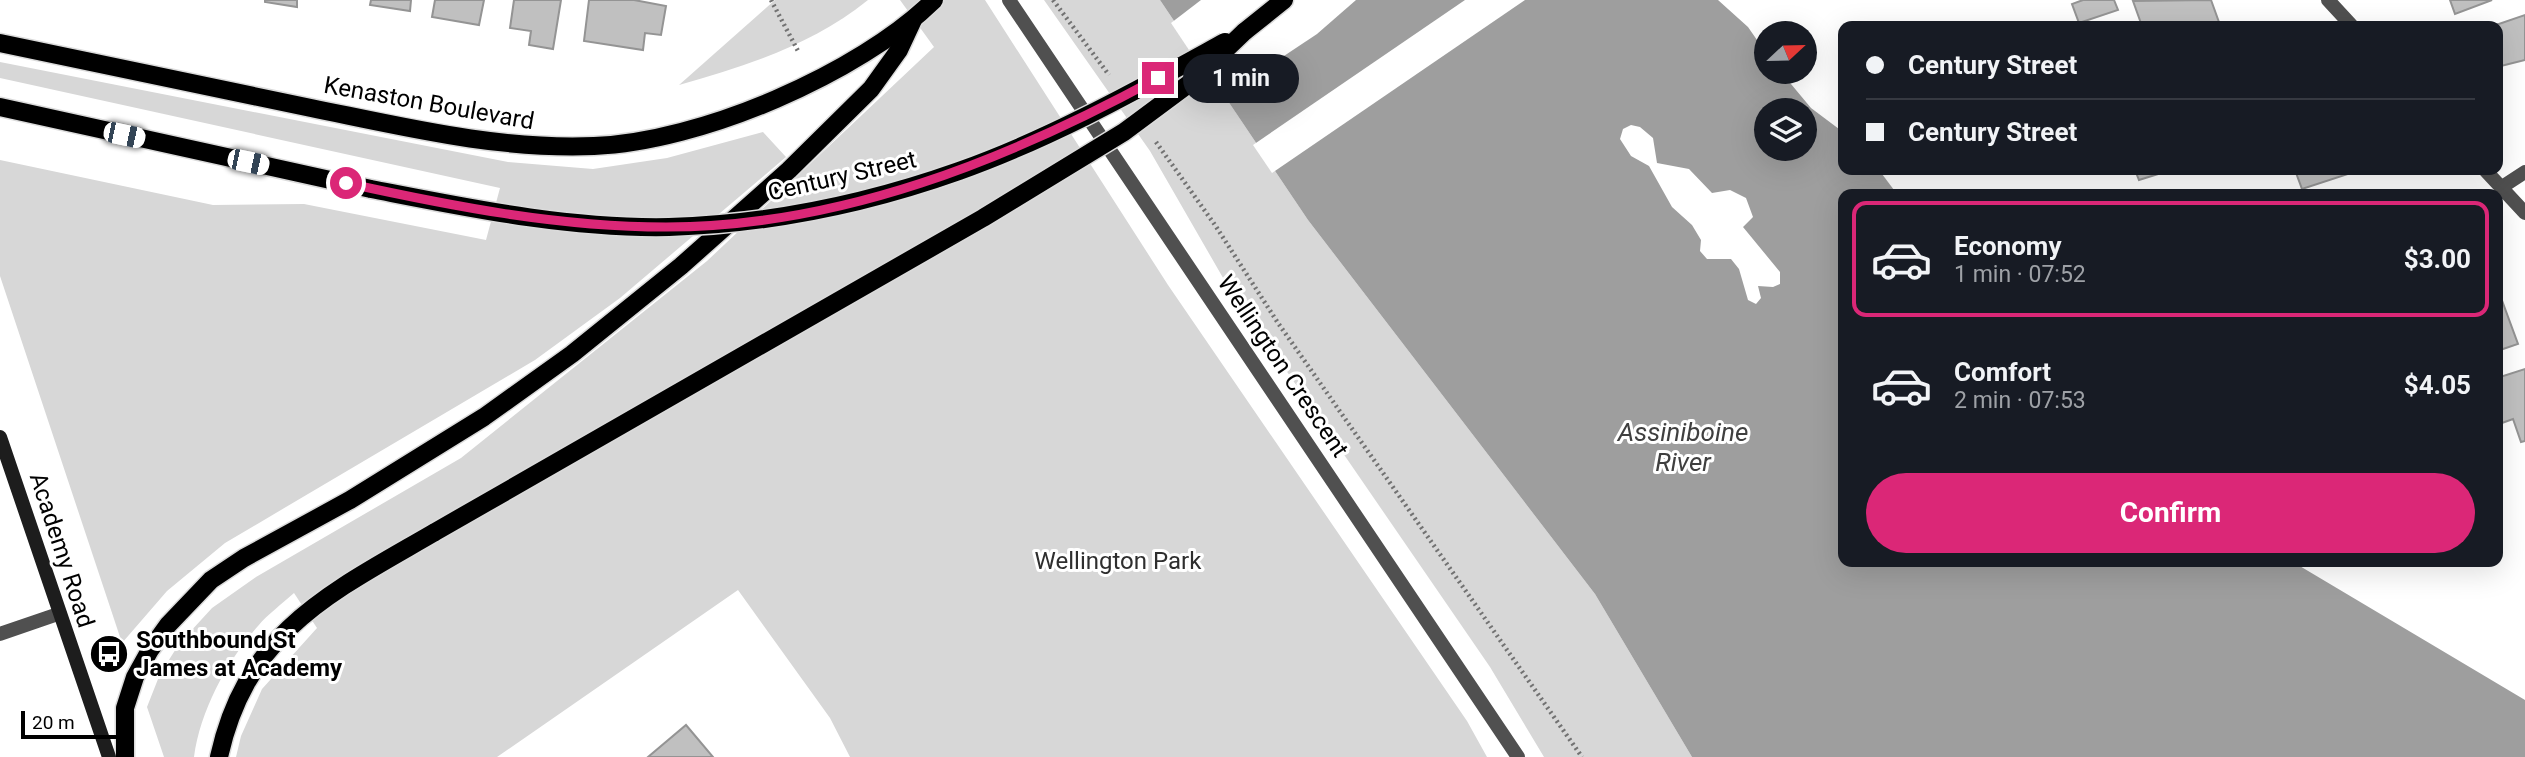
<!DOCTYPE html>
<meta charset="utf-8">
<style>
:root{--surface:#171b24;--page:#242831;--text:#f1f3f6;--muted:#9ea1a6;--line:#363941;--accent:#db2777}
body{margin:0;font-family:Roboto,sans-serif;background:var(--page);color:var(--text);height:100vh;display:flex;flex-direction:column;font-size:26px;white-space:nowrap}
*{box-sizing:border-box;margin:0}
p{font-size:23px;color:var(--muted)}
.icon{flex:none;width:38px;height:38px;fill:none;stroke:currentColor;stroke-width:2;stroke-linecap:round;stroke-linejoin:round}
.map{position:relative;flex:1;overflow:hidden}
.side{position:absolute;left:1838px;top:189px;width:665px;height:378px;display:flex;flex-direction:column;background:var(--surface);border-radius:14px;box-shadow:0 7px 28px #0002}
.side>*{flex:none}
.top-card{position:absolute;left:1838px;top:21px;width:665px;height:154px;border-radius:14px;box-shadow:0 7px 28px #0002;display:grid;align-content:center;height:154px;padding:0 28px;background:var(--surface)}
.needle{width:46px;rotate:68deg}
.controls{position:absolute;left:1754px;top:21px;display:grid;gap:14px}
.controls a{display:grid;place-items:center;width:63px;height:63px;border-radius:50%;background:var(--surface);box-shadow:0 7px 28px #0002;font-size:35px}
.scale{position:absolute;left:21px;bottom:18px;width:107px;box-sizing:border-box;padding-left:7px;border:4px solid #000;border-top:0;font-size:19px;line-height:24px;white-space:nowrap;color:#000;-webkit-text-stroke:5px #fff;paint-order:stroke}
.end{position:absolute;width:32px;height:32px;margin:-16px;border:9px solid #db2777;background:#fff;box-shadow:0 0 0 4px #fff}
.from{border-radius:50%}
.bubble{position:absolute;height:49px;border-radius:24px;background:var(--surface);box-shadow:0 7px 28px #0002;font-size:23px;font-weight:700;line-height:49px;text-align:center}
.car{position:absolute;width:21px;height:42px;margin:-21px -10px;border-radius:9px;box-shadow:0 0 5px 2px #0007;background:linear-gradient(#fff 24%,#345 0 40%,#fff 0 76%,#345 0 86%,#fff 0)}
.top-card b{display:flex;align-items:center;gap:24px;height:66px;font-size:26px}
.top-card b+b{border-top:2px solid var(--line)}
.top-card i{width:18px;height:18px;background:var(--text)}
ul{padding:12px 0 0;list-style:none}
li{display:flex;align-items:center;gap:21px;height:116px;margin:0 14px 10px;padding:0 14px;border:4px solid transparent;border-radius:14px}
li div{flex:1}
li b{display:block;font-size:26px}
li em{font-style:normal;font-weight:700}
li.current{border-color:var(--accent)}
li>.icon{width:63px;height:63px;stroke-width:1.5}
.cta{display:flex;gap:14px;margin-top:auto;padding:14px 28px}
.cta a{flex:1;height:80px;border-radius:42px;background:var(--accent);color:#fff;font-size:28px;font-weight:700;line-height:80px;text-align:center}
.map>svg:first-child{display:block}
.green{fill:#d7d7d7}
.water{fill:#9e9e9e;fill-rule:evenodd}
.pier{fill:#fff}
.building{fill:#c0c0c0;stroke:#949494;stroke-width:2}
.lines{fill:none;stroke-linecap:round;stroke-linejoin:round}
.primary-casing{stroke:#dbdbdb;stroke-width:21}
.path{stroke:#727272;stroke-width:4.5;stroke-dasharray:2 3.5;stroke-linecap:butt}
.minor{stroke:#505050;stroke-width:14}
.secondary{stroke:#1d1d1d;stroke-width:14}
.primary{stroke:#000;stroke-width:18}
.primary-bridge-casing{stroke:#dbdbdb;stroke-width:21;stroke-linecap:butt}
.primary-bridge{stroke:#000;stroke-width:18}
.route{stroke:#db2777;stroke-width:9}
.labels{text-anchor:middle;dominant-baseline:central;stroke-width:6;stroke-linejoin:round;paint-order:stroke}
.street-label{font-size:24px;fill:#000;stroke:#fff}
.park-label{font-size:24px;fill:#2e2e2e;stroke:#fff}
.poi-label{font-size:24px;font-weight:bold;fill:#000;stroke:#fff;text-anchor:start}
.water-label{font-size:26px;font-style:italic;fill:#3f3f3f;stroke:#fff}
</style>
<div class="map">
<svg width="2525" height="757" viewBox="0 0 2525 757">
<rect width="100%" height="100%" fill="#fff"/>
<!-- green -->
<g class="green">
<path d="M775,0H868C812,45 746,66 679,85Z"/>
<path d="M900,0H985L1168,285L1467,721L1487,757H850L830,718L738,590L497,757H236L241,736L262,689L317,628L294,593C282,604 268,614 258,626C227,661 200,711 194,757H164L147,707L160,674L179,644L212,608L256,577L461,458L707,261L934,47Z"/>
<path d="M1044,0H1160L1308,220L1595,594L1692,757H1544L1490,667L1226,283L1150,151Z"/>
<path d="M0,62L508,162L593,169L667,158L763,132L786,157L620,298L535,360L225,543L167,591L122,643L0,276V160L213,205L304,204L486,240L500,188L0,78Z"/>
</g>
<!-- water -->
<path class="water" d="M1160,0H1718L1748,27L1766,53V72H1781L1811,108L1843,132V170H1879L1897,194H1843V562H2293L2525,700V757H1692L1595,594L1308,220ZM1766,110H1804V149H1766ZM1631,125L1640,127L1653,138L1657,163L1689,169L1712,193L1730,190L1746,198L1753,217L1743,227L1780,272V284L1773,287L1758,286L1761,298L1756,304L1748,300L1739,269L1731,259H1707L1700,251L1701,240L1692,225L1672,207L1649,166L1631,156L1620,139L1623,129Z"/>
<!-- pier -->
<g class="pier">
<path d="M1201,0H1356L1317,34L1221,98L1171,23Z"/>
<path d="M1465,0H1525L1272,173L1253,145Z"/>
</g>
<!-- building -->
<g class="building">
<path d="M265,0H297V7L265,2Z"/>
<path d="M371,0H411L410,11L370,5Z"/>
<path d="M435,0H484L479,25L432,17Z"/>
<path d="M514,0H561L553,49L529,45L531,31L510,28Z"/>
<path d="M589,0H634L666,6L661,35L645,33L643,50L584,41Z"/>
<path d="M2083,0H2114L2118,10L2079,23L2072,4Z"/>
<path d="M2211,0L2220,25L2215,26H2142L2133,1Z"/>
<path d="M2450,0H2492L2455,14Z"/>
<path d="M2525,15V60L2497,67V26H2493Z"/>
<path d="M2135,170H2171L2139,180Z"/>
<path d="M2295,170H2346L2348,174L2302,189Z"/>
<path d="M2500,295L2518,344L2497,351V296Z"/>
<path d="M2525,369V441L2521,442L2513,419L2499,424L2497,378Z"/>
<path d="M686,725L713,757H648Z"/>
</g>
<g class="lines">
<!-- primary casing -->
<g class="primary-casing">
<g id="primary">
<path d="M1244,32L1284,0"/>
<path d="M0,43C104,65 208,86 311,108C405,127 498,150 594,146C700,142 859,74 934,0"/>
<path d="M0,107L371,189"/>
<path d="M125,757V708L135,677L150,650L168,625L211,580L244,558L350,500L484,417L572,354L681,266L789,170L871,89L899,50L913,20"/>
<path d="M219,757C247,630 332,592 435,532"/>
</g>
</g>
<!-- path -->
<g class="path">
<path d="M771,0L798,51"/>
<path d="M1053,0L1109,75"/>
<path d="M1156,142L1215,225L1278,323L1582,757"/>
</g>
<!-- minor -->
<g class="minor">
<path d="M1009,0L1518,757"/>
<path d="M2328,0L2352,26"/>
<path d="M2485,170L2525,213"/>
<path d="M2502,187L2525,172"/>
<path d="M0,634L58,614"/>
</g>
<!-- secondary -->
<path class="secondary" d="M0,437L109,757"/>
<!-- primary -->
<use href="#primary" class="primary"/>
<!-- primary-bridge casing -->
<g class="primary-bridge-casing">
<g id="primary-bridge">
<path d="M371,189C469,208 568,229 669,227C768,224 866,204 959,171C1052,138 1139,89 1225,42"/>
<path d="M435,532L983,218L1124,132L1194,80L1244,32"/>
</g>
</g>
<!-- primary-bridge -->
<use href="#primary-bridge" class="primary-bridge"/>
</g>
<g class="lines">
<!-- route -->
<path class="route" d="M346,183C451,206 558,227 666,227C840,227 1007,160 1158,78"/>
</g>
<!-- icons -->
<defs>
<g id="bus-disc" transform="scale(2.0125)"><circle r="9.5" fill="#000" stroke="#fff"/><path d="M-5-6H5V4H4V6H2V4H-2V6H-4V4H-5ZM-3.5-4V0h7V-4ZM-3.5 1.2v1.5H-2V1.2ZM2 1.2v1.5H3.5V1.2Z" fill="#fff"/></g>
</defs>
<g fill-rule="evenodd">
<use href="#bus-disc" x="109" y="654"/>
</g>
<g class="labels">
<!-- street labels -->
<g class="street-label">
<text transform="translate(429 103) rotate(10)">Kenaston Boulevard</text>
<text transform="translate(842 176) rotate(-13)">Century Street</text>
<text transform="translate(1283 366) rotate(56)">Wellington Crescent</text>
<text transform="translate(62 550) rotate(72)">Academy Road</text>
</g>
<!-- park labels -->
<g class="park-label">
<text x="1118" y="561">Wellington Park</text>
</g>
<!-- poi labels -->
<g class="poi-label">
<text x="136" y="640">Southbound St<tspan x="136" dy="28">James at Academy</tspan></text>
</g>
<!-- water labels -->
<g class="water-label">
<text x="1683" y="432">Assiniboine<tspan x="1683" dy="30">River</tspan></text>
</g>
</g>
</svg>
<div class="controls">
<a><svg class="needle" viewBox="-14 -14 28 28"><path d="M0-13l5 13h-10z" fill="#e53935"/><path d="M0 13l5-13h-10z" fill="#9ea1a6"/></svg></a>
<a><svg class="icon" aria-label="layers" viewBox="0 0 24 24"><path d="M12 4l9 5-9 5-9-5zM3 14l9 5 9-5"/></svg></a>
</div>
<div class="scale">20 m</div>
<i class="end from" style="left:346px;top:183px"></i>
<i class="end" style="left:1158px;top:78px"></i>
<div class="bubble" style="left:1183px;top:54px;width:116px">1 min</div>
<i class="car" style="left:124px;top:135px;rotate:102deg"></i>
<i class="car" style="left:248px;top:162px;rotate:102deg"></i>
<div class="top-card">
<b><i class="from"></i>Century Street</b>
<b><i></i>Century Street</b>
</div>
<section class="side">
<ul>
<li class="current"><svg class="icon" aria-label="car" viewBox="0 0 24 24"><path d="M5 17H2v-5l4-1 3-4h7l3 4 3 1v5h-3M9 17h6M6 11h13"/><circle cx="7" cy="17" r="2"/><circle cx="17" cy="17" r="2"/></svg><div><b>Economy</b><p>1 min · 07:52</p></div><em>$3.00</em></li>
<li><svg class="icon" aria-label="car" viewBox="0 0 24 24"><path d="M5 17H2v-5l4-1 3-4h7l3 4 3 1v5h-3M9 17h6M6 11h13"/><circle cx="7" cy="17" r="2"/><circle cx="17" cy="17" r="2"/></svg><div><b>Comfort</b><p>2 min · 07:53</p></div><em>$4.05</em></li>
</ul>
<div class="cta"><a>Confirm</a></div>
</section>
</div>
